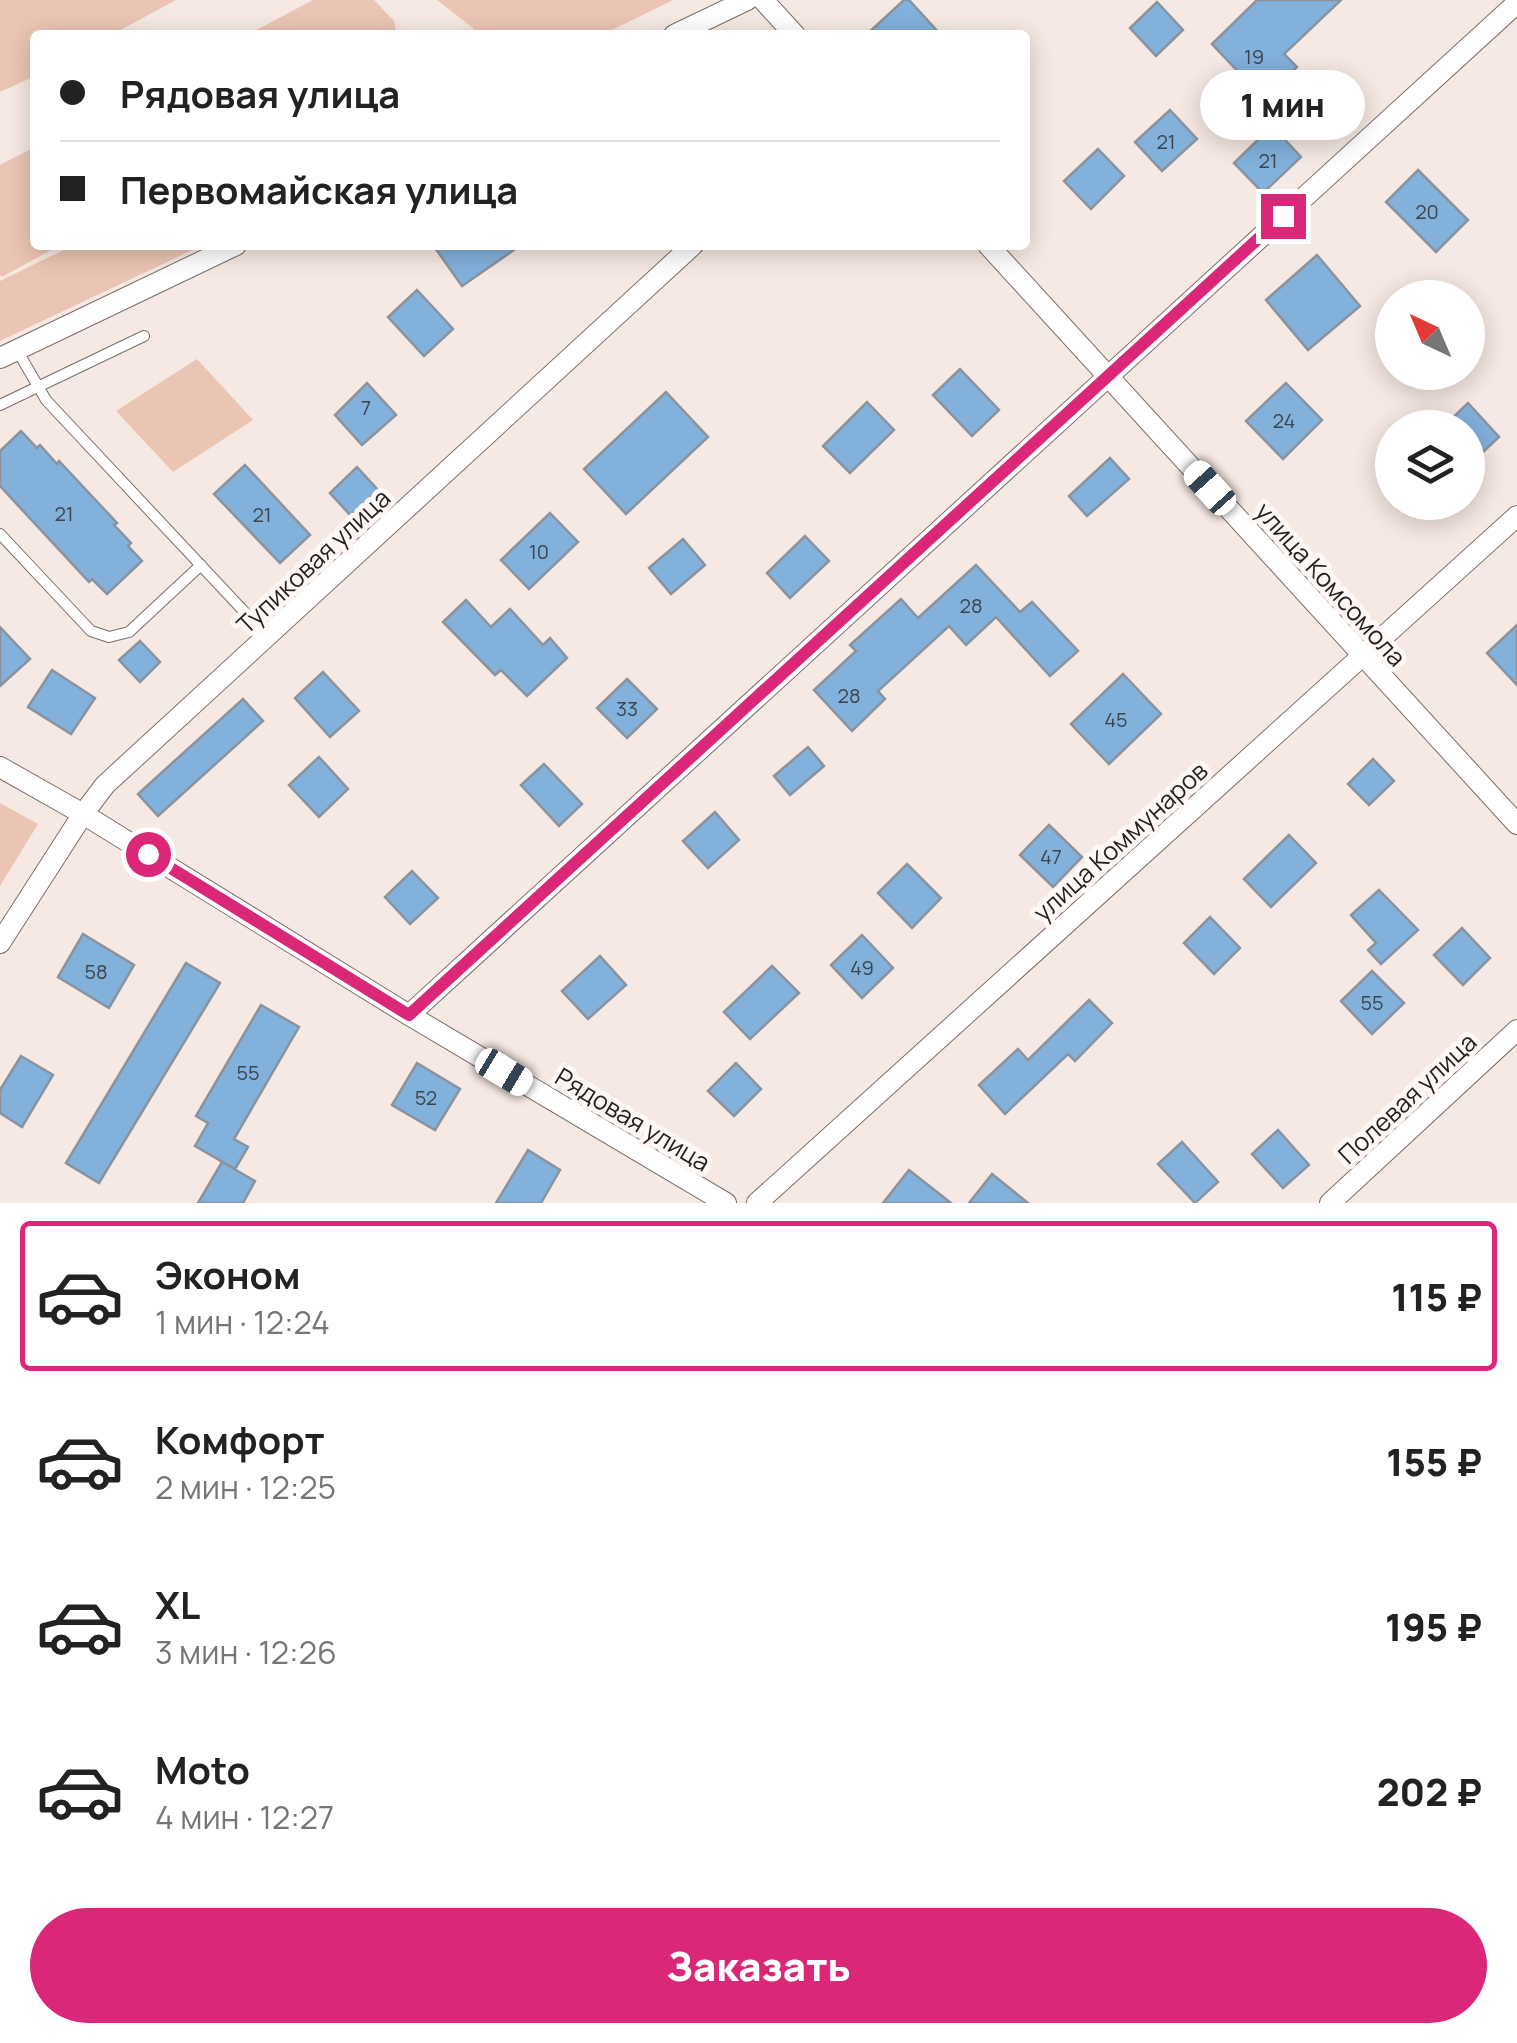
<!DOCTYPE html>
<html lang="ru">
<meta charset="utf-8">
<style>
:root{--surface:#fff;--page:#f2f2f2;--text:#222;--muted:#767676;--line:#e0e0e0;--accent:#db2777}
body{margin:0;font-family:Manrope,sans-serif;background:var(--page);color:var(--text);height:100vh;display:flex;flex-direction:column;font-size:38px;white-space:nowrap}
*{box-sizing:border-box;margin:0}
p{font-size:32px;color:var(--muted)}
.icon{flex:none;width:55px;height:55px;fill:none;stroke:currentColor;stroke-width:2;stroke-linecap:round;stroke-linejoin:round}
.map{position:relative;height:1203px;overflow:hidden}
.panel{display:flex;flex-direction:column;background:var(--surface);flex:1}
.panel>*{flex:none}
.hud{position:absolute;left:30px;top:30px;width:1000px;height:220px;border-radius:10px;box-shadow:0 5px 25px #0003;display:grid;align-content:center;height:220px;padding:0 30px;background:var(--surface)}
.needle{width:65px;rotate:316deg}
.buttons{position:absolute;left:1375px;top:280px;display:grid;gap:20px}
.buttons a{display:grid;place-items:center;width:110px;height:110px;border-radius:50%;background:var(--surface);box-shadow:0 5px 25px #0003;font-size:50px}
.end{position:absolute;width:45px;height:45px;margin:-22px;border:12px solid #db2777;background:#fff;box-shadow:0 0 0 5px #fff}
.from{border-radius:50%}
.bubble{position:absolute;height:70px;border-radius:35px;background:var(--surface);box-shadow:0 5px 25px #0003;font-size:32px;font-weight:800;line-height:70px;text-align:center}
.car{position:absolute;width:30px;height:60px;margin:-30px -15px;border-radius:12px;box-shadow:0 0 8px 2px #0007;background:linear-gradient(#fff 24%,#345 0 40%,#fff 0 76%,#345 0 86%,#fff 0)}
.hud b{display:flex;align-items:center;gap:35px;height:95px;font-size:38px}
.hud b+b{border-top:2px solid var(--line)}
.hud i{width:25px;height:25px;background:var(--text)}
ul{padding:18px 0 0;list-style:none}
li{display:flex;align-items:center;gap:30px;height:150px;margin:0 20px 15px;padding:0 10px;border:5px solid transparent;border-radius:10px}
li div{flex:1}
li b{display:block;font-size:38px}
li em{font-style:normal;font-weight:800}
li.current{border-color:var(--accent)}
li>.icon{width:90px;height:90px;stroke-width:1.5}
.action{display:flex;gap:20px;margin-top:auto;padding:20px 30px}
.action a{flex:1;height:115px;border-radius:60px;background:var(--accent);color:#fff;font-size:40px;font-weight:800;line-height:115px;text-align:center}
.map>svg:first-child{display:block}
.green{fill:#ebc5b3}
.building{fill:#82b1dc;stroke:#8a939d;stroke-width:2.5}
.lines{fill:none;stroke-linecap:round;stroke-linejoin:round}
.lane-casing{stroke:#7b6e69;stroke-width:12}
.street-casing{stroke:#7b6e69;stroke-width:22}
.lane{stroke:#fff;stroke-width:10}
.street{stroke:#fff;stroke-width:20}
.route{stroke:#db2777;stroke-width:12}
.labels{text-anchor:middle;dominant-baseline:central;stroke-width:10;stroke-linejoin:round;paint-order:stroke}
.number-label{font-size:20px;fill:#3c444d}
.street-label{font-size:25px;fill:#241f1d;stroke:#fdf7f5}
</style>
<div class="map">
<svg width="1517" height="1203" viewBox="0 0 1517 1203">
<rect width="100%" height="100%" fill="#f6e8e2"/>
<!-- green -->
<g class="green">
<path d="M0,0H176L111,35H35V76L0,92Z"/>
<path d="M313,0H374L394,21L397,35H247Z"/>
<path d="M437,0H673L602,35H474L473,28Z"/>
<path d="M35,147V245H60L2,277L0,275V165Z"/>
<path d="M74,245H203L0,341V281Z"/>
<path d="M197,359L253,420L173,472L116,411Z"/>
<path d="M0,803L38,824L0,886Z"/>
</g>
<!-- building -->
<g class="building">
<path d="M904,0H909L941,35H866Z"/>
<path d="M1257,0H1341L1284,54L1297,67L1264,99L1212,44Z"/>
<path d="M1157,2L1183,30L1156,56L1130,28Z"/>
<path d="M1170,110L1197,139L1162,171L1135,142Z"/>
<path d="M1272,126L1301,157L1263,193L1234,163Z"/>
<path d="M1098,149L1124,176L1091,209L1064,181Z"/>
<path d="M1418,170L1468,220L1436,252L1386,202Z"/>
<path d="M433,245H521L462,286Z"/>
<path d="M1317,255L1360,306L1308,350L1266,300Z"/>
<path d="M417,290L453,329L424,356L388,317Z"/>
<path d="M960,369L999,410L972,436L933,395Z"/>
<path d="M367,383L396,415L362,445L335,415Z"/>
<path d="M1286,383L1322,420L1283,459L1246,421Z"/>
<path d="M666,392L708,437L626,514L584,469Z"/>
<path d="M867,402L894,430L850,473L823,446Z"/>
<path d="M1468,403L1499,437L1468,466V428H1442Z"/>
<path d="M21,431L37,448L40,445L57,464L59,461L103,508L117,523L114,525L131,543L128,546L142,561L107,594L92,579L89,582L0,486V451Z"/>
<path d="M1110,458L1129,479L1087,516L1069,496Z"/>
<path d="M245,465L310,535L280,563L214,494Z"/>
<path d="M357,467L378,490L351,516L330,493Z"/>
<path d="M550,513L578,542L529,589L501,560Z"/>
<path d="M805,536L829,561L790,598L767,573Z"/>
<path d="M683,539L705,565L671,594L649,568Z"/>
<path d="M976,565L1020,612L1032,602L1078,651L1050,676L996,617L966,645L949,626L878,691L885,699L852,731L814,690L856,651L850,645L901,599L918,618Z"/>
<path d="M466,600L491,627L510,609L543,645L550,638L567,658L527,696L501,670L495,675L443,622Z"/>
<path d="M1517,625V685L1487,653Z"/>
<path d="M0,627L30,659L0,686Z"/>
<path d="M140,641L160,662L140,682L119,660Z"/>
<path d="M52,670L95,698L71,734L28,707Z"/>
<path d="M323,672L359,711L330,737L295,698Z"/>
<path d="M1123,674L1161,714L1109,764L1071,724Z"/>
<path d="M627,679L657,709L627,738L597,708Z"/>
<path d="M243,699L263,721L158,816L138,794Z"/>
<path d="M808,747L824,766L790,795L774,776Z"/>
<path d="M319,757L348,789L319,817L289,785Z"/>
<path d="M1373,759L1394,781L1369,805L1348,784Z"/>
<path d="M544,764L582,804L559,826L521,785Z"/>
<path d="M715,812L739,840L708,868L683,841Z"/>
<path d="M1049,825L1082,857L1053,887L1020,855Z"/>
<path d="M1289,835L1316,863L1271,907L1244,879Z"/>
<path d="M907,864L941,898L912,928L878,893Z"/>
<path d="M412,871L438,898L410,924L385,897Z"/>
<path d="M1379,890L1418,930L1381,964L1368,950L1376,943L1351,915Z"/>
<path d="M1210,917L1240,948L1214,974L1184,943Z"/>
<path d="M1462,928L1490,958L1463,985L1434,955Z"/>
<path d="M83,934L134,965L109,1008L58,977Z"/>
<path d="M862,935L893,968L862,998L831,965Z"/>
<path d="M600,956L626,985L588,1019L562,991Z"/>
<path d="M186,963L220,983L99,1183L66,1163Z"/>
<path d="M772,966L799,993L750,1039L724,1012Z"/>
<path d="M1372,971L1404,1003L1372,1034L1341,1001Z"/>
<path d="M1089,1000L1112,1023L1075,1061L1068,1054L1005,1114L979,1085L1018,1049L1028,1060Z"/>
<path d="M261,1005L299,1027L234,1139L248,1147L235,1169L195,1146L208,1123L196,1116Z"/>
<path d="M21,1056L53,1075L22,1127L0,1113V1090Z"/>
<path d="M417,1063L460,1089L435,1130L392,1105Z"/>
<path d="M736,1063L761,1089L734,1116L708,1091Z"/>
<path d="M1278,1130L1309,1165L1283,1188L1252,1154Z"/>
<path d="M1182,1142L1218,1182L1195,1203L1158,1164Z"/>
<path d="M528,1150L560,1170L541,1203H496Z"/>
<path d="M222,1162L255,1181L243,1203H198Z"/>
<path d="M909,1170L951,1203H883Z"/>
<path d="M992,1174L1028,1203H969Z"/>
</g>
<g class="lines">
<!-- lane casing -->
<g class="lane-casing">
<g id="lane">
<path d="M17,350L46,400L267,636"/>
<path d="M0,405L144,336"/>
<path d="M0,534L91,631L109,637L129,632L201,565"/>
</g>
</g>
<!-- street casing -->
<g class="street-casing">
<g id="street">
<path d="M763,0L795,35"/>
<path d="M674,35L747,0"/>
<path d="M988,245L1517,824"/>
<path d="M0,358L236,245"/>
<path d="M0,767L83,814L409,1015L726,1203"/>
<path d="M0,943L83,814L105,785L693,245"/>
<path d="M409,1015L1517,3"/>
<path d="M757,1203L1517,516"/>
<path d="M1330,1203L1517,1030"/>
</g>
</g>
<!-- lane -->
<use href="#lane" class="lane"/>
<!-- street -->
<use href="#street" class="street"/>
</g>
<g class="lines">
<!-- route -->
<path class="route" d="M148,854L409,1015L1283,216"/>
</g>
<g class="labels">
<!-- number labels -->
<g class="number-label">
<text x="1254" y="56">19</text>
<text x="1166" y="141">21</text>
<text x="1268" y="160">21</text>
<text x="1427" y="211">20</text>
<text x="366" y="407">7</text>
<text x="1284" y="420">24</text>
<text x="64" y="513">21</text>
<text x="262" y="514">21</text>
<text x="539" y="551">10</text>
<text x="971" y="605">28</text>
<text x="849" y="695">28</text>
<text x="627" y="708">33</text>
<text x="1116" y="719">45</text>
<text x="1051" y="856">47</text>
<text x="862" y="967">49</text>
<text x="96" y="971">58</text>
<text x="1372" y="1002">55</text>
<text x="248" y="1072">55</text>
<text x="426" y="1097">52</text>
</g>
<!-- street labels -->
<g class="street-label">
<text transform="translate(313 561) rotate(-43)">Тупиковая улица</text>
<text transform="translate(1331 584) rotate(48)">улица Комсомола</text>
<text transform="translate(1120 841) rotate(-42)">улица Коммунаров</text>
<text transform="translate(1407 1098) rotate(-43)">Полевая улица</text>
<text transform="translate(633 1119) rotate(31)">Рядовая улица</text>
</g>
</g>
</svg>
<div class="buttons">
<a><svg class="needle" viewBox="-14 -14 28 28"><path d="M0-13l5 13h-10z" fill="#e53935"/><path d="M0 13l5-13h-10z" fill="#767676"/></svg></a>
<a><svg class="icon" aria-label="layers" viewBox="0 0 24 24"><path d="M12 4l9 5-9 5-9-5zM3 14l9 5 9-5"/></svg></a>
</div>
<i class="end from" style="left:148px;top:854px"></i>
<i class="end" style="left:1283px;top:216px"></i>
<div class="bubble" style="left:1200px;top:70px;width:165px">1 мин</div>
<i class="car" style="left:1210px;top:488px;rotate:318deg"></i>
<i class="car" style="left:504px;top:1072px;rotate:121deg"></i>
<div class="hud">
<b><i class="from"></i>Рядовая улица</b>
<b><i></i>Первомайская улица</b>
</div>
</div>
<section class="panel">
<ul>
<li class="current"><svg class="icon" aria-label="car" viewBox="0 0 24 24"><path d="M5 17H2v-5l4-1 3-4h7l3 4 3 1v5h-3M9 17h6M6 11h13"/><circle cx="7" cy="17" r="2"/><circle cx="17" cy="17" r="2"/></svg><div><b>Эконом</b><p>1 мин · 12:24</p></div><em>115 ₽</em></li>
<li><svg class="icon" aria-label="car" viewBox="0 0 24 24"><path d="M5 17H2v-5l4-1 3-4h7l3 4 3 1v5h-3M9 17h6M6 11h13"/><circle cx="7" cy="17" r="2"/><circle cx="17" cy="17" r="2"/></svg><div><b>Комфорт</b><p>2 мин · 12:25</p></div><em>155 ₽</em></li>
<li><svg class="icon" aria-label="car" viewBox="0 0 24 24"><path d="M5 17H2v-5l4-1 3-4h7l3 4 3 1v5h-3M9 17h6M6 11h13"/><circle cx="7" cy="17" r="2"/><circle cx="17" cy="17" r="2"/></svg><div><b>XL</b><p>3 мин · 12:26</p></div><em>195 ₽</em></li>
<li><svg class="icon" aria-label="car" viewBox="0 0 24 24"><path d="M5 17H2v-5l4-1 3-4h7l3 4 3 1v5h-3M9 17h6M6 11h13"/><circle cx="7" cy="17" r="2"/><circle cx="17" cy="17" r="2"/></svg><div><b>Moto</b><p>4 мин · 12:27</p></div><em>202 ₽</em></li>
</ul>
<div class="action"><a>Заказать</a></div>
</section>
